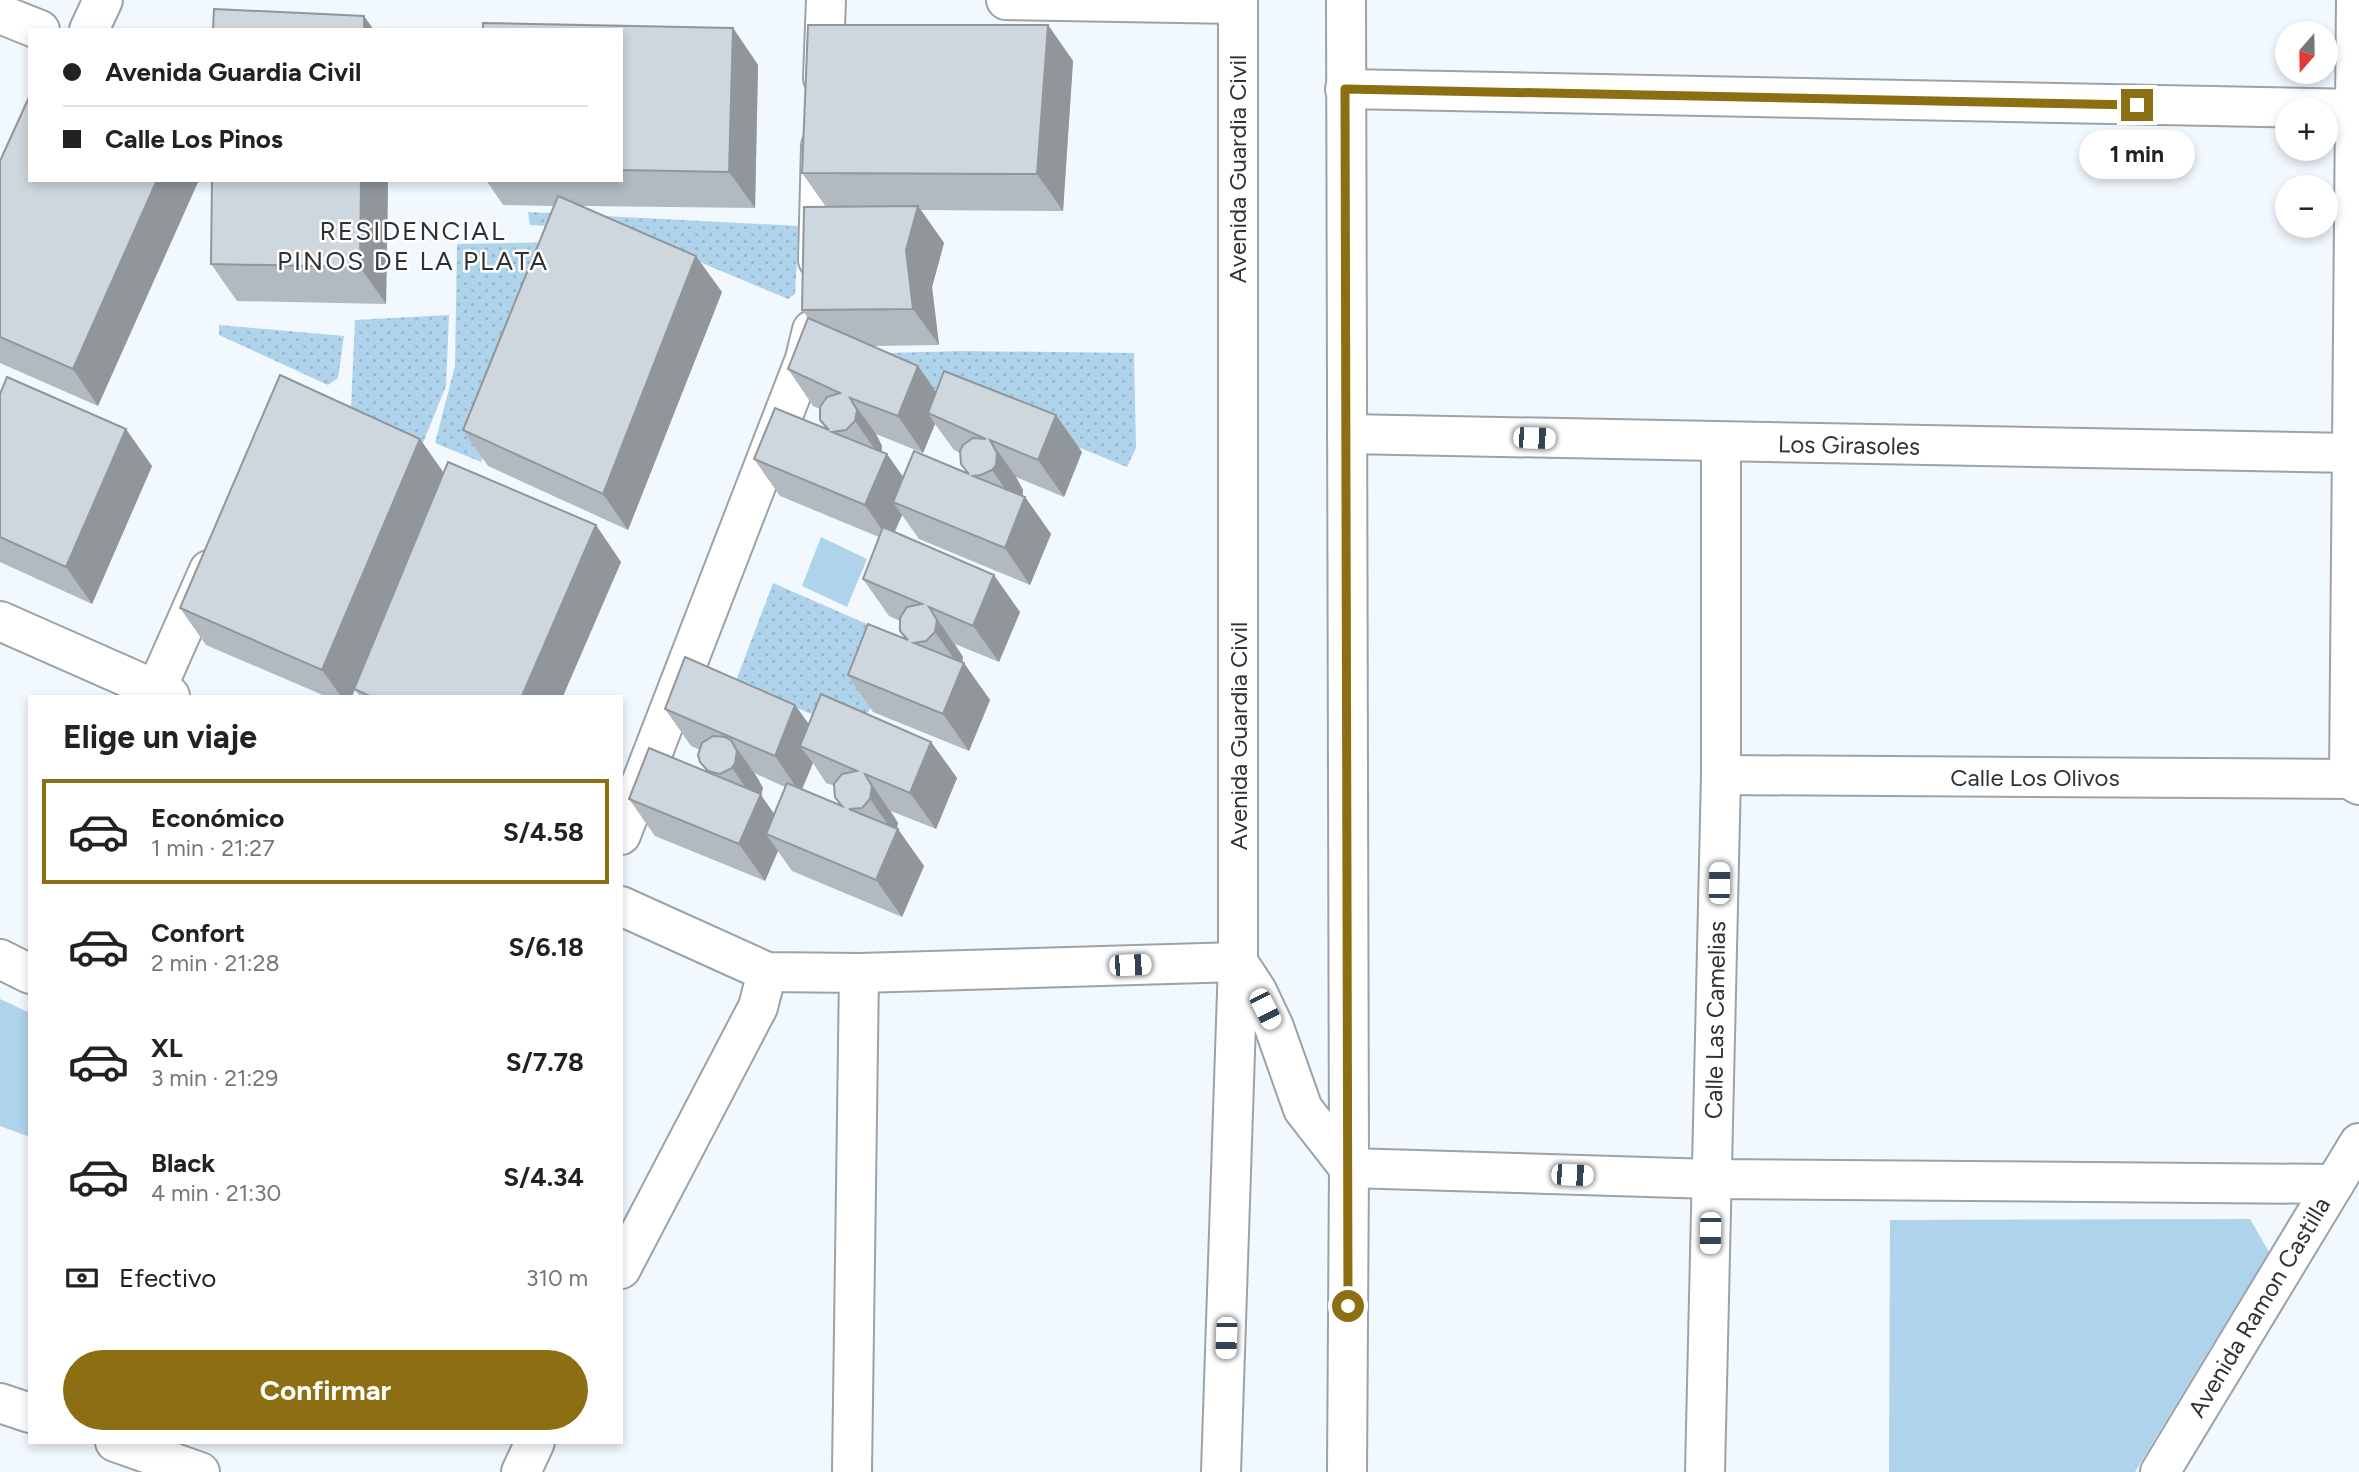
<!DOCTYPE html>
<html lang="es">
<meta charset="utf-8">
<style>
:root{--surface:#fff;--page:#f2f2f2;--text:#222;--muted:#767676;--line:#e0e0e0;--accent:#8d6f13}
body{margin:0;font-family:Figtree,sans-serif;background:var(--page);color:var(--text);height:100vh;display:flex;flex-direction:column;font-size:26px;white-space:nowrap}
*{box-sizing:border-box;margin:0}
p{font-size:23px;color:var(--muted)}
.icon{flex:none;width:38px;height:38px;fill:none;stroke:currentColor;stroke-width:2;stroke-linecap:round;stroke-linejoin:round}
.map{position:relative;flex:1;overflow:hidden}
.panel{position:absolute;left:28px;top:695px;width:595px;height:749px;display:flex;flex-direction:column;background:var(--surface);border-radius:0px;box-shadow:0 4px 10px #0003}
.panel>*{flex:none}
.hud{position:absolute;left:28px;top:28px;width:595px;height:154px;border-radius:0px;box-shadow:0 4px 10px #0003;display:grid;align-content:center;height:154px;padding:0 35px;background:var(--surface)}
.needle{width:46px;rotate:200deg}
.controls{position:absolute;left:2275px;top:21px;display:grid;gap:14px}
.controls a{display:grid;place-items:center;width:63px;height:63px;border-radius:50%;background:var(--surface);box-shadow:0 4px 10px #0003;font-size:35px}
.end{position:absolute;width:32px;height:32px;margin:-16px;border:9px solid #8d6f13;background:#fff;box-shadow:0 0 0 4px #fff}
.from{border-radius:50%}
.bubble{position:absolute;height:49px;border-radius:24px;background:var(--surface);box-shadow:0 4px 10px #0003;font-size:23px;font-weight:700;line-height:49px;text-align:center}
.car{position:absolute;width:21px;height:42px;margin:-21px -10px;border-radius:9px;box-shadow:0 0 5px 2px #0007;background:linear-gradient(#fff 24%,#345 0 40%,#fff 0 76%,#345 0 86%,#fff 0)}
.hud b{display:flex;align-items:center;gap:24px;height:66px;font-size:26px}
.hud b+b{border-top:2px solid var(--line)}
.hud i{width:18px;height:18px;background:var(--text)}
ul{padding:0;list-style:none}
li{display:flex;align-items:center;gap:21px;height:105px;margin:0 14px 10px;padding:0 21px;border:4px solid transparent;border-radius:0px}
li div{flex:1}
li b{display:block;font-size:26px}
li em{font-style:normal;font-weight:700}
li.selected{border-color:var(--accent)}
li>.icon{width:63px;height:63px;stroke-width:1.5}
h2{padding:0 35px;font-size:32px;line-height:84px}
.pay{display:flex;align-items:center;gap:18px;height:77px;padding:0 35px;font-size:26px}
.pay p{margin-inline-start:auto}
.button{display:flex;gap:14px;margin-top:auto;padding:14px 35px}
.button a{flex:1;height:80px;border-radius:42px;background:var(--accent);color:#fff;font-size:28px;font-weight:700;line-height:80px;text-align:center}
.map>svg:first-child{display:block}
.grass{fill:url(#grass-dots)}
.green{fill:#b0d3ec}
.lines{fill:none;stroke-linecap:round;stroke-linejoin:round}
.minor-casing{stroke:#9ba3a9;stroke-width:42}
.major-casing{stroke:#9ba3a9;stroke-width:42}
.minor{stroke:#fff;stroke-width:38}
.major{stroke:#fff;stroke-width:38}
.wall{fill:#b2b9bf;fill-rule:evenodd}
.shaded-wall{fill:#91969b}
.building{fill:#cfd7de;stroke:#91969b;stroke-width:2}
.route{stroke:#8d6f13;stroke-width:9}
.labels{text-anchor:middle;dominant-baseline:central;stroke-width:5;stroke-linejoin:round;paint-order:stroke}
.street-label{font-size:24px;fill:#2f3235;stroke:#fff}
.neighbourhood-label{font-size:26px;letter-spacing:2px;fill:#2f3235;stroke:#fff}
</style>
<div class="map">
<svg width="2359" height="1472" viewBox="0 0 2359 1472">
<defs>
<pattern id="grass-dots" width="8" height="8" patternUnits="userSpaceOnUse" patternTransform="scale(1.75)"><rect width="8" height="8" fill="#b0d3ec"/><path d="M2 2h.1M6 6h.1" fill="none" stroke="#98b6cb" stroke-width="1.8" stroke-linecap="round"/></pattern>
</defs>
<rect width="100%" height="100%" fill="#f1f8fe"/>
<!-- grass -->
<g class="grass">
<path d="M528,212L799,226L795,294L788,299L626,231L530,225Z"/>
<path d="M572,242L481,462L435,443L455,366L457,244Z"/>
<path d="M449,315L446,386L423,443L351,407L355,320Z"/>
<path d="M219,325L344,336L338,378L328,385L219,335Z"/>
<path d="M963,351L1134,353L1136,448L1127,467L849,354Z"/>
<path d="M773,583L899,638L859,735L736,681Z"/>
</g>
<!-- green -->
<g class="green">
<path d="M821,537L867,559L847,607L802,586Z"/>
<path d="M0,999L30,1013V1137L0,1126Z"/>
<path d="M2250,1219L2269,1252L2135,1472H1889L1890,1220Z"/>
</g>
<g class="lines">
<!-- minor casing -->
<g class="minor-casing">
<g id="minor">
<path d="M1006,0L1237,4"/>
<path d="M0,14L40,30"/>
<path d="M89,30L103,0"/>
<path d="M823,78L826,0"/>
<path d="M1345,89L2359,109"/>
<path d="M818,260L821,146"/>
<path d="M1347,434L2351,453"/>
<path d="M0,621L170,696"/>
<path d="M156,690L209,570"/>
<path d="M1721,775L2349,779L2359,785"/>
<path d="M2349,779L2356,0"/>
<path d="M621,835L805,359L812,330"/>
<path d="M621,906L767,972L859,973L1238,962L1257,991L1274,1027L1303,1109L1349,1168L1712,1179L2334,1184"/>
<path d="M0,959L30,974"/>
<path d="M621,1269L758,1007L767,972"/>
<path d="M0,1403L30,1413"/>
<path d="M115,1442L200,1472"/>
<path d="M521,1472L535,1442"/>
<path d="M852,1472L859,973"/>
<path d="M1705,1472L1721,775V442"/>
<path d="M2160,1472L2359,1143"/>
</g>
</g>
<!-- major casing -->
<g class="major-casing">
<g id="major">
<path d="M1346,0L1349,1168L1347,1472"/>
<path d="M1221,1472L1238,962V0"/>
</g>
</g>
<!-- minor -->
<use href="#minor" class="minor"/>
<!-- major -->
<use href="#major" class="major"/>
</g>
<!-- wall -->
<g class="wall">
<path d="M1048,25L1073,61L1063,211L921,210L944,243L932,287L939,345L873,346L918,366L936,392L1082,452L1064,497L1016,477L1023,490V496L1025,497L1051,534L1030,585L919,539L902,515L895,532L1020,612L999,662L955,644L963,657L962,662L990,700L969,751L873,712L848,675L906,640L900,631V621L889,616L863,579L879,537L780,496L754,459L826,429L820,420V409L813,406L788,369L808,318L802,310L826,207L802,173ZM935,424L954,450L960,453L968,473L903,477L887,454L882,452V446L876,434L923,453Z"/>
<path d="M733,28L758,65L755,208L583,206L722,292L628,530L488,466L463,430L554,206L503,205L486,180H621V30Z"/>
<path d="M0,161L98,406L0,363Z"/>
<path d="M212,180H388L386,304L237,301L211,264Z"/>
<path d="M0,394L152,466L92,604L0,562Z"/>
<path d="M420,439L443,473L621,562L563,696H360L355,690L352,696H325L206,645L180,608Z"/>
<path d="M795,705L809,724L931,742L957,778L936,829L891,811L898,823L897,829L924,866L902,917L792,871L778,851L765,881L655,836L629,799L707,772L700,762V750L691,746L665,709ZM813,763L826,783L835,786L841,806L802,790ZM754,773L785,787L774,814L761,795L763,788Z"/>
</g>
<!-- shaded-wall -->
<g class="shaded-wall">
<path d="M364,16L374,30H364Z"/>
<path d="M1048,25L1073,61L1063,211L1037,174Z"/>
<path d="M733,28L758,65L755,208L729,172Z"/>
<path d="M157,180H199L98,406L73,369Z"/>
<path d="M361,180H388L386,304L360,267Z"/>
<path d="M918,206L944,243L932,287L939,345L913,309L906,250Z"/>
<path d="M696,256L722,292L628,530L603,494Z"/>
<path d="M918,366L944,403L928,413L935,424L923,453L898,416Z"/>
<path d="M850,398L876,434L882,446L881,458L855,421Z"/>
<path d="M1056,415L1082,452L1064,497L1038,460Z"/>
<path d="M126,429L152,466L92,604L66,567Z"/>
<path d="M420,439L446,476L352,696H341L322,670Z"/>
<path d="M990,440L1016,477L1023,490L1022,502L1018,507L992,470Z"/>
<path d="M887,454L913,491L893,502L902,515L890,541L865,505Z"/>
<path d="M1025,497L1051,534L1030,585L1005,548Z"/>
<path d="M596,525L621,562L563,696H522Z"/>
<path d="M994,575L1020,612L999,662L973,626Z"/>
<path d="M929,607L963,657L961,669L935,632Z"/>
<path d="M964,663L990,700L969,751L943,714Z"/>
<path d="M795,705L821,742L800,746L813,763L800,793L775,756Z"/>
<path d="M731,740L757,777L763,788L761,795L786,831L766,834L778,851L765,881L739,844L757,804L732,768Z"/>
<path d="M931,742L957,778L936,829L910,793Z"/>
<path d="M865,774L898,823L896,832L898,829L924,866L902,917L876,880L895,835L870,799Z"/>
</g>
<!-- building -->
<g class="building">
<path d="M214,9L364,16V30H213Z"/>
<path d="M483,23L733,28L729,172L621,170V30H483Z"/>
<path d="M808,25H1048L1037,174L802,173Z"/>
<path d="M30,95V180H157L73,369L0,337V161Z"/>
<path d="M212,180H361L360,267L211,264Z"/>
<path d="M558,196L696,256L603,494L463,430Z"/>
<path d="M918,206L906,250L913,309L802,310L804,207Z"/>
<path d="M808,318L918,366L898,416L850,398L857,410L855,421L846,430L832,432L887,454L865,505L754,459L775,408L829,430L820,420V407L827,397L840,393L788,369Z"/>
<path d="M944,371L1056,415L1038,460L990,440L997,453L996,465L992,470L981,475L973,476L1025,497L1005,548L893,502L914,451L969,474L961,464L960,451L963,445L973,438L986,439L928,413Z"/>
<path d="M280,375L420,439L322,670L180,608Z"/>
<path d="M7,377L126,429L66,567L0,537V394Z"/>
<path d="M448,462L596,525L522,696H370L354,689Z"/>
<path d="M883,527L994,575L973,626L929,607L937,620L935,632L926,641L914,643L964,663L943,714L848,675L868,624L908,640L900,631V618L907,607L922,604L863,579Z"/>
<path d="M685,657L795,705L775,756L665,709Z"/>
<path d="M821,694L931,742L910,793L865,774L872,786L870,799L862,808L849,809L898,829L876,880L766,834L787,783L842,806L835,797L834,784L842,774L857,771L800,746Z"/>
<path d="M713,736L725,737L731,740L737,751L735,763L732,768L720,774L708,771L700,762L698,755L702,743Z"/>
<path d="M649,748L761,794L739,844L629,799Z"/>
</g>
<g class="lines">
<!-- route -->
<path class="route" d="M1348,1306L1345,89L2137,105"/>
</g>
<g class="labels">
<!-- street labels -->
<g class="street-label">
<text transform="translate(1237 169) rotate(-90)">Avenida Guardia Civil</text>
<text transform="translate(1849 445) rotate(1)">Los Girasoles</text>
<text transform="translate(1238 736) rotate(-90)">Avenida Guardia Civil</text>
<text x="2035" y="777">Calle Los Olivos</text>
<text transform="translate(1715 1020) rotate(-89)">Calle Las Camelias</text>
<text transform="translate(2259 1307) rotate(-59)">Avenida Ramon Castilla</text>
</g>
<!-- neighbourhood labels -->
<g class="neighbourhood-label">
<text x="413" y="231">RESIDENCIAL<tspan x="413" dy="30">PINOS DE LA PLATA</tspan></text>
</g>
</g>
</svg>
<div class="controls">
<a><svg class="needle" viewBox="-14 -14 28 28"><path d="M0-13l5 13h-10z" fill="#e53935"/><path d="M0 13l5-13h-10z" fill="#767676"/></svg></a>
<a>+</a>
<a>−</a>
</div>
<i class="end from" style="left:1348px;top:1306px"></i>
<i class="end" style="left:2137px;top:105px"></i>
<div class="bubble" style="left:2079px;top:130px;width:116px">1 min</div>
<i class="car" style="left:1534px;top:438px;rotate:92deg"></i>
<i class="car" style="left:1719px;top:883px;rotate:1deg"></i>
<i class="car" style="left:1130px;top:965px;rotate:88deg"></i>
<i class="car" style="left:1265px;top:1009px;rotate:153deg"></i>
<i class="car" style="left:1572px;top:1175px;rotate:92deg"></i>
<i class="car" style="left:1710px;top:1233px;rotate:181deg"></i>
<i class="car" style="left:1226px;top:1338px;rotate:182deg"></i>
<div class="hud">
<b><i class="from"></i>Avenida Guardia Civil</b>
<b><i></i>Calle Los Pinos</b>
</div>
<section class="panel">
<h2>Elige un viaje</h2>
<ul>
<li class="selected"><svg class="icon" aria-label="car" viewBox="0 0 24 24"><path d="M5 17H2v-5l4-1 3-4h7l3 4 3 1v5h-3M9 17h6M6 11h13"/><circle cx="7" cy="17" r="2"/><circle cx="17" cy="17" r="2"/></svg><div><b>Económico</b><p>1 min · 21:27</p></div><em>S/4.58</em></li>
<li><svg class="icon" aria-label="car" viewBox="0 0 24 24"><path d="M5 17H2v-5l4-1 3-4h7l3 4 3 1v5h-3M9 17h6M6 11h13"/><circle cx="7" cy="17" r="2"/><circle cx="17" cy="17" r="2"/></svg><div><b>Confort</b><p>2 min · 21:28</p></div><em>S/6.18</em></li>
<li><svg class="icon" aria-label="car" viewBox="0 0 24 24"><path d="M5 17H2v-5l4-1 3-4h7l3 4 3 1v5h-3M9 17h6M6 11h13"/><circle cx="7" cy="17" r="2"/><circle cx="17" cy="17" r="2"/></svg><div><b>XL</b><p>3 min · 21:29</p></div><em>S/7.78</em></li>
<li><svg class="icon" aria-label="car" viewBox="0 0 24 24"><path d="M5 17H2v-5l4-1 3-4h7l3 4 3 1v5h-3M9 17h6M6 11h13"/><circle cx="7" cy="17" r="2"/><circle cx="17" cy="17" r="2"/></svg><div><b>Black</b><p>4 min · 21:30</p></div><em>S/4.34</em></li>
</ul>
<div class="pay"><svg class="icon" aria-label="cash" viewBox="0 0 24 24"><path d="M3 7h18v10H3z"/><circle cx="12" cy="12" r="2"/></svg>Efectivo<p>310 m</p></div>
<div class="button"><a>Confirmar</a></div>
</section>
</div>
